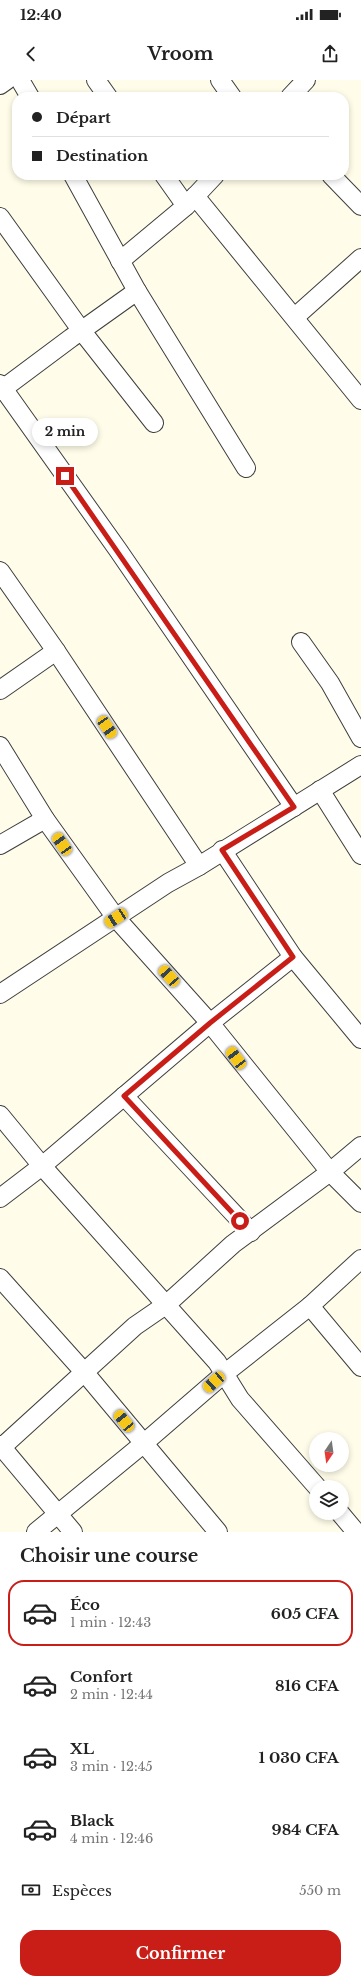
<!DOCTYPE html>
<html lang="fr">
<meta charset="utf-8">
<style>
:root{--surface:#fff;--page:#f2f2f2;--text:#222;--muted:#767676;--line:#e0e0e0;--accent:#c81e17}
body{margin:0;font-family:"Libre Baskerville",serif;background:var(--page);color:var(--text);height:100vh;display:flex;flex-direction:column;font-size:15px;white-space:nowrap}
*{box-sizing:border-box;margin:0}
p{font-size:13px;color:var(--muted)}
.icon{flex:none;width:22px;height:22px;fill:none;stroke:currentColor;stroke-width:2;stroke-linecap:round;stroke-linejoin:round}
.map{position:relative;height:1452px;overflow:hidden}
.side{display:flex;flex-direction:column;background:var(--surface);flex:1}
.side>*{flex:none}
.banner{position:absolute;left:12px;top:12px;width:337px;height:88px;border-radius:16px;box-shadow:0 2px 6px #0003;display:grid;align-content:center;height:88px;padding:0 20px;background:var(--surface)}
.needle{width:26px;rotate:193deg}
.fabs{position:absolute;left:309px;top:1352px;display:grid;gap:8px}
.fabs a{display:grid;place-items:center;width:40px;height:40px;border-radius:50%;background:var(--surface);box-shadow:0 2px 6px #0003;font-size:20px}
.end{position:absolute;width:18px;height:18px;margin:-9px;border:5px solid #c81e17;background:#fff;box-shadow:0 0 0 2px #fff}
.from{border-radius:50%}
.bubble{position:absolute;height:28px;border-radius:14px;background:var(--surface);box-shadow:0 2px 6px #0003;font-size:13px;font-weight:700;line-height:28px;text-align:center}
.car{position:absolute;width:12px;height:24px;margin:-12px -6px;border-radius:5px;box-shadow:0 0 3px 1px #0007;background:linear-gradient(#f5c518 24%,#345 0 40%,#f5c518 0 76%,#345 0 86%,#f5c518 0)}
.banner b{display:flex;align-items:center;gap:14px;height:38px;font-size:15px}
.banner b+b{border-top:1px solid var(--line)}
.banner i{width:10px;height:10px;background:var(--text)}
ul{padding:0;list-style:none}
li{display:flex;align-items:center;gap:12px;height:66px;margin:0 8px 6px;padding:0 12px;border:2px solid transparent;border-radius:16px}
li div{flex:1}
li b{display:block;font-size:15px}
li em{font-style:normal;font-weight:700}
li.current{border-color:var(--accent)}
li>.icon{width:36px;height:36px;stroke-width:1.5}
h2{padding:0 20px;font-size:18px;line-height:48px}
.pay{display:flex;align-items:center;gap:10px;height:44px;padding:0 20px;font-size:15px}
.pay p{margin-inline-start:auto}
.cta{display:flex;gap:8px;margin-top:auto;padding:8px 20px}
.cta a{flex:1;height:46px;border-radius:16px;background:var(--accent);color:#fff;font-size:16px;font-weight:700;line-height:46px;text-align:center}
.status{display:flex;justify-content:space-between;align-items:center;height:28px;padding:0 20px;background:var(--surface);direction:ltr}
.status svg{height:11px;fill:currentColor}
header{display:flex;justify-content:space-between;align-items:center;height:52px;padding:0 20px;background:var(--surface);font-size:18px;font-weight:700}
.map>svg:first-child{display:block}
.lines{fill:none;stroke-linecap:round;stroke-linejoin:round}
.minor-casing{stroke:#3e3e3e;stroke-width:20}
.minor{stroke:#fff;stroke-width:18}
.route{stroke:#c81e17;stroke-width:5}
</style>
<div class="status"><b>12:40</b><svg viewBox="0 0 49 12"><path d="M0 12V9h3v3zM5 12V6h3v6zM10 12V3h3v9zM15 12V0h3v12zM26 1h20v11H26zM47 4h2v5h-2z"/></svg></div>
<header><svg class="icon" aria-label="back" viewBox="0 0 24 24"><path d="M15 5l-7 7 7 7"/></svg>Vroom<svg class="icon" aria-label="share" viewBox="0 0 24 24"><path d="M12 15V3M7 8l5-5 5 5M5 13v7h14v-7"/></svg></header>
<div class="map">
<svg width="361" height="1452" viewBox="0 0 361 1452">
<rect width="100%" height="100%" fill="#fffde9"/>
<g class="lines">
<!-- minor casing -->
<g class="minor-casing">
<g id="minor">
<path d="M20,0L30,17"/>
<path d="M96,0L108,17"/>
<path d="M220,0L232,17"/>
<path d="M0,5L7,0"/>
<path d="M290,17L306,0"/>
<path d="M73,95L137,211L246,388"/>
<path d="M164,95L186,126"/>
<path d="M331,95L361,126"/>
<path d="M195,116L361,320"/>
<path d="M0,137L81,250L154,343"/>
<path d="M120,181L186,126L215,95"/>
<path d="M295,237L361,178"/>
<path d="M0,304L118,470L294,727"/>
<path d="M0,311L71,258L137,211"/>
<path d="M0,491L56,571L199,786"/>
<path d="M301,562L330,603L361,658"/>
<path d="M0,610L56,571"/>
<path d="M0,666L45,739L116,838L210,943L330,1092L361,1123"/>
<path d="M320,710L361,775"/>
<path d="M0,765L45,739"/>
<path d="M222,770L293,877L361,959"/>
<path d="M0,914L168,803L199,786L361,685"/>
<path d="M124,1016L251,1152"/>
<path d="M0,1035L42,1086L217,1282L240,1319L317,1407"/>
<path d="M0,1118L42,1086L210,943L293,877"/>
<path d="M0,1198L85,1293L218,1452"/>
<path d="M310,1226L361,1287"/>
<path d="M0,1365L73,1452"/>
<path d="M2,1367L135,1246L167,1224L233,1164L330,1092L361,1066"/>
<path d="M340,1433L356,1452"/>
<path d="M36,1452L143,1364L224,1294L310,1226L361,1179"/>
</g>
</g>
<!-- minor -->
<use href="#minor" class="minor"/>
</g>
<g class="lines">
<!-- route -->
<path class="route" d="M65,396L294,727L222,770L293,877L210,943L124,1016L240,1141"/>
</g>
</svg>
<div class="fabs">
<a><svg class="needle" viewBox="-14 -14 28 28"><path d="M0-13l5 13h-10z" fill="#e53935"/><path d="M0 13l5-13h-10z" fill="#767676"/></svg></a>
<a><svg class="icon" aria-label="layers" viewBox="0 0 24 24"><path d="M12 4l9 5-9 5-9-5zM3 14l9 5 9-5"/></svg></a>
</div>
<i class="end from" style="left:240px;top:1141px"></i>
<i class="end" style="left:65px;top:396px"></i>
<div class="bubble" style="left:32px;top:338px;width:66px">2 min</div>
<i class="car" style="left:107px;top:647px;rotate:146deg"></i>
<i class="car" style="left:62px;top:764px;rotate:325deg"></i>
<i class="car" style="left:116px;top:838px;rotate:237deg"></i>
<i class="car" style="left:169px;top:896px;rotate:318deg"></i>
<i class="car" style="left:236px;top:978px;rotate:323deg"></i>
<i class="car" style="left:214px;top:1302px;rotate:228deg"></i>
<i class="car" style="left:124px;top:1341px;rotate:321deg"></i>
<div class="banner">
<b><i class="from"></i>Départ</b>
<b><i></i>Destination</b>
</div>
</div>
<section class="side">
<h2>Choisir une course</h2>
<ul>
<li class="current"><svg class="icon" aria-label="car" viewBox="0 0 24 24"><path d="M5 17H2v-5l4-1 3-4h7l3 4 3 1v5h-3M9 17h6M6 11h13"/><circle cx="7" cy="17" r="2"/><circle cx="17" cy="17" r="2"/></svg><div><b>Éco</b><p>1 min · 12:43</p></div><em>605 CFA</em></li>
<li><svg class="icon" aria-label="car" viewBox="0 0 24 24"><path d="M5 17H2v-5l4-1 3-4h7l3 4 3 1v5h-3M9 17h6M6 11h13"/><circle cx="7" cy="17" r="2"/><circle cx="17" cy="17" r="2"/></svg><div><b>Confort</b><p>2 min · 12:44</p></div><em>816 CFA</em></li>
<li><svg class="icon" aria-label="car" viewBox="0 0 24 24"><path d="M5 17H2v-5l4-1 3-4h7l3 4 3 1v5h-3M9 17h6M6 11h13"/><circle cx="7" cy="17" r="2"/><circle cx="17" cy="17" r="2"/></svg><div><b>XL</b><p>3 min · 12:45</p></div><em>1 030 CFA</em></li>
<li><svg class="icon" aria-label="car" viewBox="0 0 24 24"><path d="M5 17H2v-5l4-1 3-4h7l3 4 3 1v5h-3M9 17h6M6 11h13"/><circle cx="7" cy="17" r="2"/><circle cx="17" cy="17" r="2"/></svg><div><b>Black</b><p>4 min · 12:46</p></div><em>984 CFA</em></li>
</ul>
<div class="pay"><svg class="icon" aria-label="cash" viewBox="0 0 24 24"><path d="M3 7h18v10H3z"/><circle cx="12" cy="12" r="2"/></svg>Espèces<p>550 m</p></div>
<div class="cta"><a>Confirmer</a></div>
</section>
